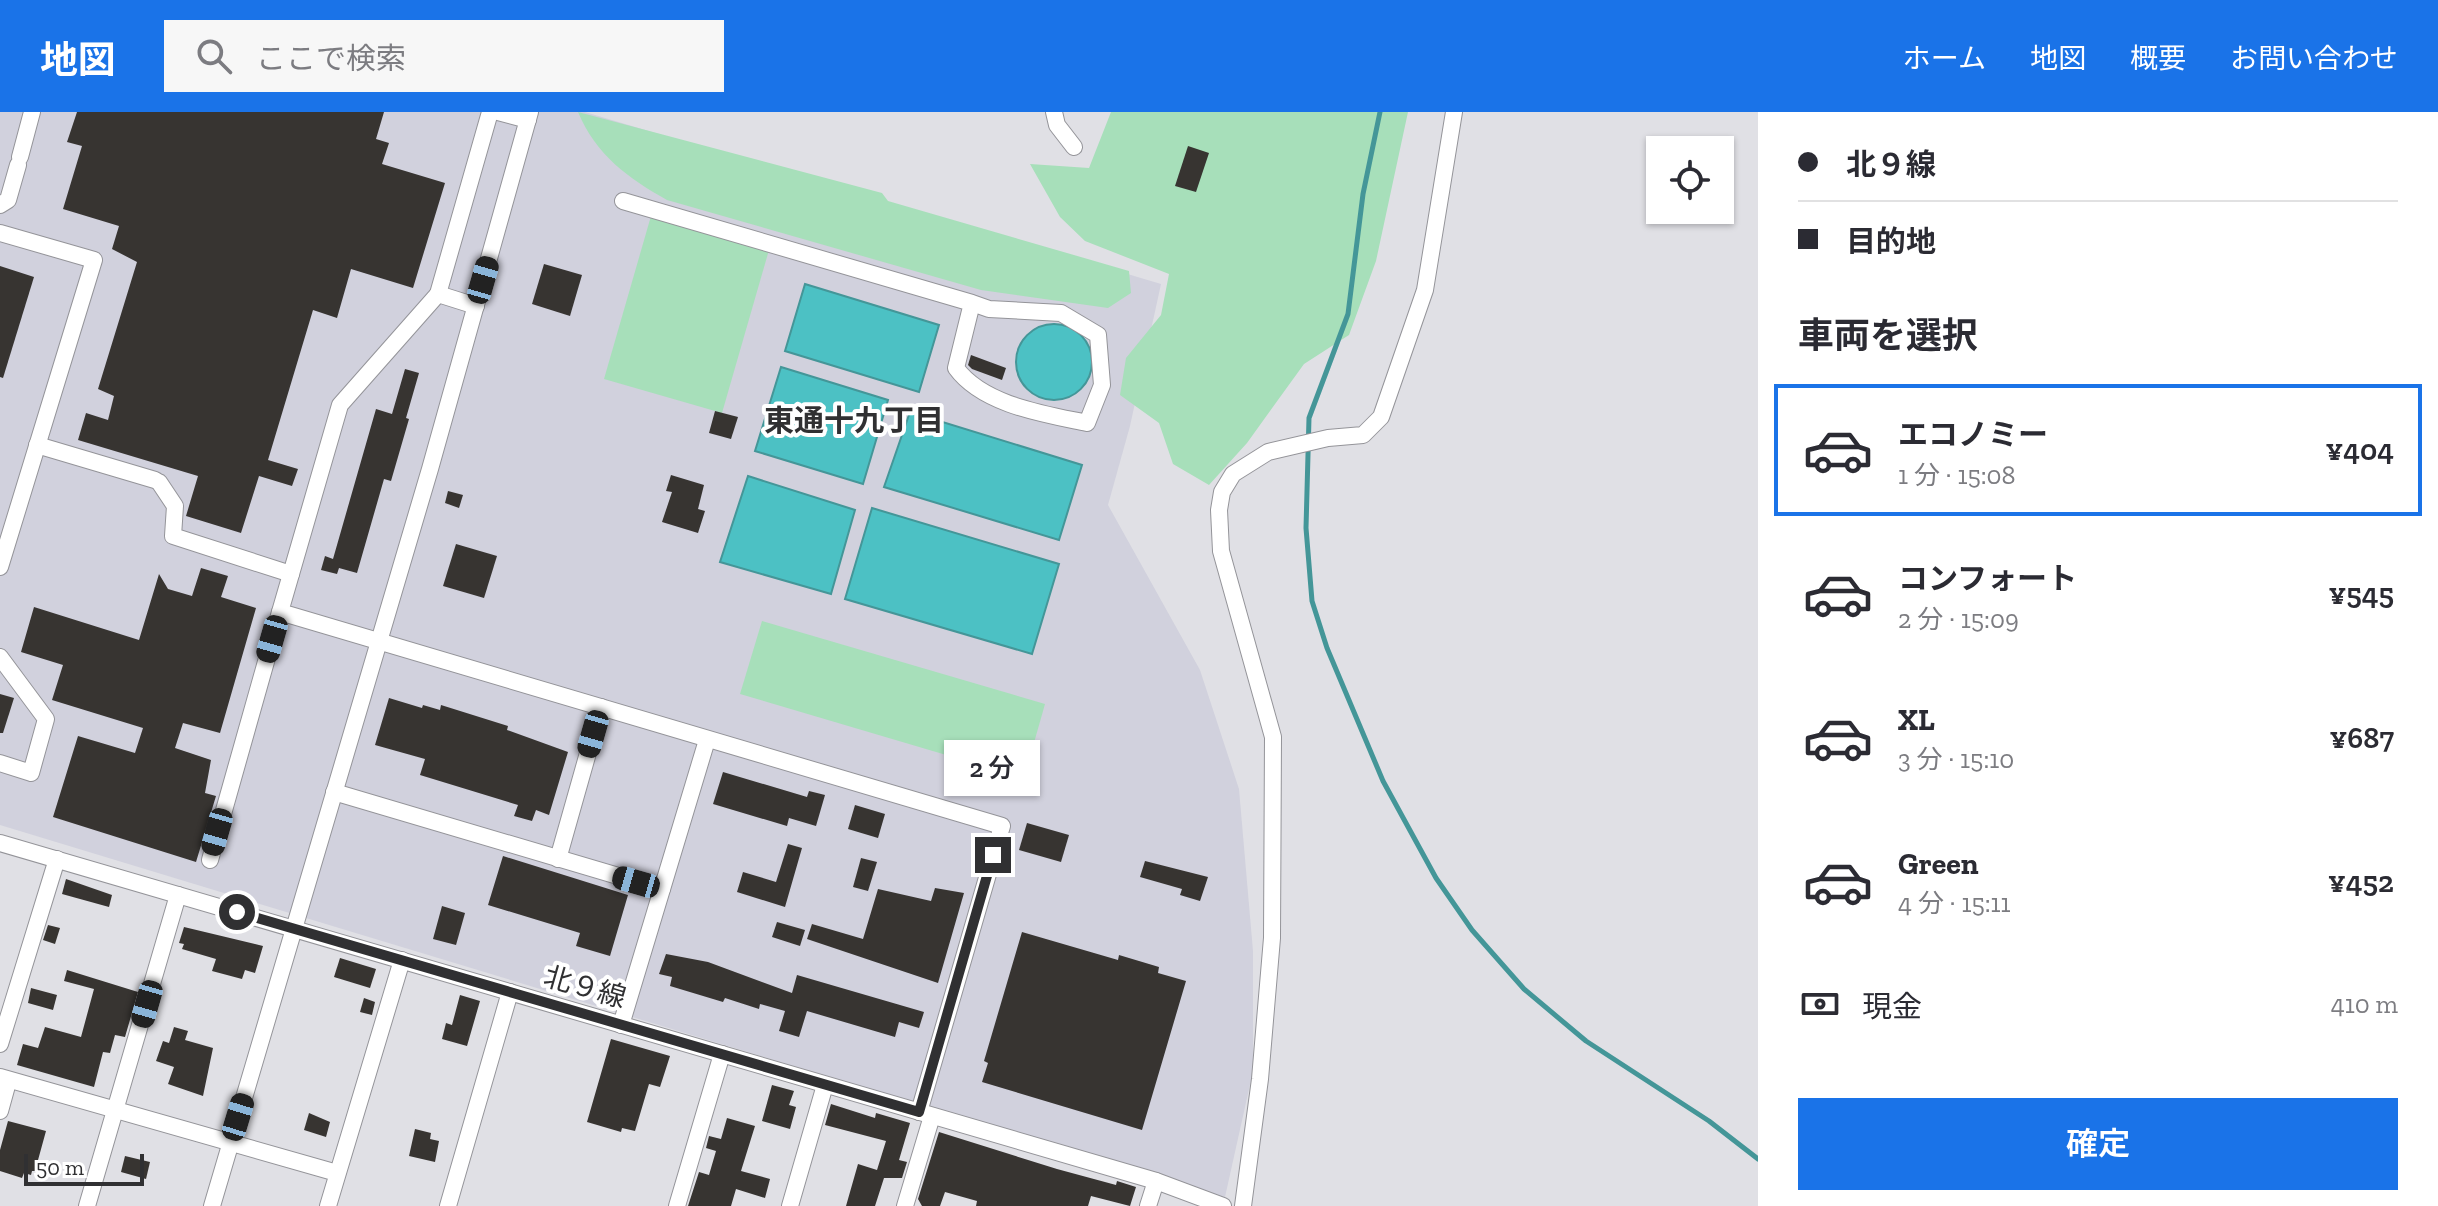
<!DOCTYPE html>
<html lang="ja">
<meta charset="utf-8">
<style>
:root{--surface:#fff;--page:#f7f7f7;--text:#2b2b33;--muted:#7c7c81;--line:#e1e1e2;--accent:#1a73e8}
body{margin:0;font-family:"Zilla Slab","Noto Sans JP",serif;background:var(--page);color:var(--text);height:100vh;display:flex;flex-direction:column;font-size:30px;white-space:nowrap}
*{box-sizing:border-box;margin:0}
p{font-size:26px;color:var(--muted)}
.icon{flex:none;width:44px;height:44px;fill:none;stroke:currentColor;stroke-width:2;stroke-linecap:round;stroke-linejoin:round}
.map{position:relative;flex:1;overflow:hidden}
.details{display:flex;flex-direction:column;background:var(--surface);width:680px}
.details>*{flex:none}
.banner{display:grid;align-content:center;height:176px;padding:0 40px;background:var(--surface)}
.fabs{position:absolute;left:1646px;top:24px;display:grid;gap:16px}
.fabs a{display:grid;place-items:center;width:88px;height:88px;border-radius:0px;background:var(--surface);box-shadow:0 2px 6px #0004;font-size:40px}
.scale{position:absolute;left:24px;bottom:20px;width:120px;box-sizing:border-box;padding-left:8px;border:4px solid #303032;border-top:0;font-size:22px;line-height:28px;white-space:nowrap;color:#303032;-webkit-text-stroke:6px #fff;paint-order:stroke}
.end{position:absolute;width:36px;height:36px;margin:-18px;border:10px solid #303032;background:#fff;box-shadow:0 0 0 4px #fff}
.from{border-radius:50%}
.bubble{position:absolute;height:56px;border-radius:0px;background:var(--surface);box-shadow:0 2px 6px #0004;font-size:26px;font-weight:600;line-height:56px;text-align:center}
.car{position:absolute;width:24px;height:48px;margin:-24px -12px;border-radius:10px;box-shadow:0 0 6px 2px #0007;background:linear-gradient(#222 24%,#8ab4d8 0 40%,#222 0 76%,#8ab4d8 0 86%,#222 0)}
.banner b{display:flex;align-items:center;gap:28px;height:76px;font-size:30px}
.banner b+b{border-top:2px solid var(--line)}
.banner i{width:20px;height:20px;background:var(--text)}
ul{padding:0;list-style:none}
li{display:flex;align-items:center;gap:24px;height:132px;margin:0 16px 12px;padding:0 24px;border:4px solid transparent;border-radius:0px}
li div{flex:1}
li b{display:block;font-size:30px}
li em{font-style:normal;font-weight:600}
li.current{border-color:var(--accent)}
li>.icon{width:72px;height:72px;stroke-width:1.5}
h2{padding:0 40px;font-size:36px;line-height:96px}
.pay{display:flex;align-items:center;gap:20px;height:88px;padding:0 40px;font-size:30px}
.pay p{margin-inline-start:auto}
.button{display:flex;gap:16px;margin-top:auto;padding:16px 40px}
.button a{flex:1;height:92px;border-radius:0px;background:var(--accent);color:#fff;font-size:32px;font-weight:600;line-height:92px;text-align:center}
header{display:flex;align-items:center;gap:48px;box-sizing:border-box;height:112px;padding:0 40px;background:var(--accent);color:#fff}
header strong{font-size:38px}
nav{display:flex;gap:44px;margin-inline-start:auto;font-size:28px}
.search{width:560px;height:72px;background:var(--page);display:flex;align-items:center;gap:20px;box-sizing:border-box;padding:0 28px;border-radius:0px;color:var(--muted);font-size:30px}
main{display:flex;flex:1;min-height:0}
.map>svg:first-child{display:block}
.built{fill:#d1d1dd}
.green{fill:#a7dfba}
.water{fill:#4cc1c4;stroke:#449698;stroke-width:2}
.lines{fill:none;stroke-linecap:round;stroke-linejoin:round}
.stream{stroke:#449698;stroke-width:5}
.building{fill:#373431}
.minor-casing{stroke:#949499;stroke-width:18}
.minor{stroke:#fff;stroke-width:16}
.route{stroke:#303032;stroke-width:10}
.labels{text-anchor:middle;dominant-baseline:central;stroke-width:8;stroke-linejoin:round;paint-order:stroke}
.street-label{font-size:28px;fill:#303032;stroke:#fff}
.neighbourhood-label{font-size:30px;font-weight:bold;fill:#303032;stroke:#fff}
</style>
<header>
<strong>地図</strong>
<div class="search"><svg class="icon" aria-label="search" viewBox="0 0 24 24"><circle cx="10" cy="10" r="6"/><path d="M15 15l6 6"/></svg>ここで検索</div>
<nav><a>ホーム</a><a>地図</a><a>概要</a><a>お問い合わせ</a></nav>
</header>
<main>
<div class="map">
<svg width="1758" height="1094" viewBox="0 0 1758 1094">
<rect width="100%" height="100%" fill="#e0e0e5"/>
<!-- built -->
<path class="built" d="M0,0H585L1161,172L1130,314L1108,393L1200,558L1239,677L1253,839V959L1225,1085L0,713Z"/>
<!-- green -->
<g class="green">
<path d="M578,0L882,81L888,89L1129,159L1131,181L1108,196L981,178L667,88C628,66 596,43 578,0Z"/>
<path d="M1111,0H1408L1376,149L1349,223L1304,252L1247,331L1209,373L1173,352L1159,311L1120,283L1126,246L1161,203L1169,162L1085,129L1060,105L1030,52L1089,56Z"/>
<path d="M651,104L769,138L722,301L604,267Z"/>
<path d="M762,509L1045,592L1024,666L740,582Z"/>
</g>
<!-- water -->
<g class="water">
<path d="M805,172L939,213L919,280L785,239Z"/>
<circle cx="1054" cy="250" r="38"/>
<path d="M781,255L888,288L863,372L755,339Z"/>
<path d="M910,300L1082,353L1059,428L884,375Z"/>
<path d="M748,364L855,398L831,482L720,450Z"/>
<path d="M872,396L1059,452L1032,542L845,487Z"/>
</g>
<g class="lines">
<!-- stream -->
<path class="stream" d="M1380,0L1363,82L1348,202L1309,306L1306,416L1312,489L1327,536L1383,669L1436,766L1472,818L1524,877L1586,929L1709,1009L1758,1047"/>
</g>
<!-- building -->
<g class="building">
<path d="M77,0H384L376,27L389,31L382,52L445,71L413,176L351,157L337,206L313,198L268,348L298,357L292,374L259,364L241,421L186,404L198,364L78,328L86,301L108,308L114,284L98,277L137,150L112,137L119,114L63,97L82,34L67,30Z"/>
<path d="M1188,34L1209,41L1196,80L1175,74Z"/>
<path d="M544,152L582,163L570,204L532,192Z"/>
<path d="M0,154L34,165L3,266L0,265Z"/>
<path d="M971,243L1006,256L1002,268L972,257L968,253Z"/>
<path d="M405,257L419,261L406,306L409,307L391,369L384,367L357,461L339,456L337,462L321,458L325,444L333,447L376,297L392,302Z"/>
<path d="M715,299L738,305L731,327L709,321Z"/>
<path d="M671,363L704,373L698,397L705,399L698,421L662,410L672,380L666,379Z"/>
<path d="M448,379L463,383L459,396L445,391Z"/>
<path d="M456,432L497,444L484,486L443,474Z"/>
<path d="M201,456L228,464L221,485L256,496L220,621L183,611L175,636L211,648L205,681L216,684L196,750L53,705L78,624L135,641L143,616L52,588L63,553L21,540L34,495L139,528L159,462L168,477L192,484Z"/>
<path d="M0,582L14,586L3,621H0Z"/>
<path d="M389,586L422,596L423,593L440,598L441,593L508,614L507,618L568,640L549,703L536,698L532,709L514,704L518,693L420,663L425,647L375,633Z"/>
<path d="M723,660L807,685L809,679L825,683L816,714L789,706L787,714L713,692Z"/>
<path d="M855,693L885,702L878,726L848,717Z"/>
<path d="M1027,711L1069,723L1061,750L1019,738Z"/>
<path d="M788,732L802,736L785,795L737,780L743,760L776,770Z"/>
<path d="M503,744L628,783L610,844L576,834L580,821L488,793Z"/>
<path d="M861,746L877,750L868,779L853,775Z"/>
<path d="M1145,749L1208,765L1200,789L1180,783L1182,777L1140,765Z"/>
<path d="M66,767L112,783L109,795L62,782Z"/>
<path d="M935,776L964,781L938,871L807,827L812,812L863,827L878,777L931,789Z"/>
<path d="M442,794L465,801L456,833L433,827Z"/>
<path d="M777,810L805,818L800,834L772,825Z"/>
<path d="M48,813L60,816L55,832L43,828Z"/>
<path d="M184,815L263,834L255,861L245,858L242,867L212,859L216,847L182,837L184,832L179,831Z"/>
<path d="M1022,820L1118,848L1119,843L1159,855L1158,861L1186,869L1142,1018L982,970L988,951L984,949Z"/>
<path d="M666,842L708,850L792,881L797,863L924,900L919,916L899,910L895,925L807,899L799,925L779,919L785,899L760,892L759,897L725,886L723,890L670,874L672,865L659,862Z"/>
<path d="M340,846L376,857L370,876L334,865Z"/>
<path d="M67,858L138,880L125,925L115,923L110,941L103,940L94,975L17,953L23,932L38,936L45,915L81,925L94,877L64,869Z"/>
<path d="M31,876L57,883L53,898L28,891Z"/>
<path d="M460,883L480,889L467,934L442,927L446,911L452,913Z"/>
<path d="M364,886L375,890L372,903L360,900Z"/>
<path d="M174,915L188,919L185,928L213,936L203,984L168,972L174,955L156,949L163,929L169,931Z"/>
<path d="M611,927L670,944L660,975L649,972L635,1019L622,1016L621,1020L587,1010Z"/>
<path d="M772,973L794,979L789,993L796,995L790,1017L762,1009Z"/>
<path d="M831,992L875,1006L876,1001L910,1011L899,1048L907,1050L902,1066H884L875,1094H846L858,1052L877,1058L886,1029L825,1013Z"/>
<path d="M309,1001L330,1010L326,1025L304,1018Z"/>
<path d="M727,1006L755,1014L741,1059L770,1067L765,1086L736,1077L731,1094H688L699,1060L709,1063L716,1039L706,1036L709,1024L721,1027Z"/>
<path d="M8,1009L46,1019L35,1059H32L31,1063L24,1061L22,1066L0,1059V1038Z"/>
<path d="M415,1017L431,1021L430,1027L439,1029L435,1050L409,1044Z"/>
<path d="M939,1020L1057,1057L1116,1073L1117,1069L1136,1075L1130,1094L1091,1084L1088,1094H976L977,1089L945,1080L940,1094H922L918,1087Z"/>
<path d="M125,1044L150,1050L146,1067L121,1060Z"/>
</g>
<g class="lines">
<!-- minor casing -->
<g class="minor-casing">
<g id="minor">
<path d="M498,0L528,8"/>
<path d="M1054,0L1057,13L1074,35"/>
<path d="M20,45L32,0"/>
<path d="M623,89L972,191L989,197L1061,201L1098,223L1102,273L1087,311C1044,302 983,293 956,256L972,191"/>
<path d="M0,93L8,88L18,53"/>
<path d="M0,121L94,148L0,455"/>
<path d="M438,182L340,293L280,500L1002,714L919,1000"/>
<path d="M476,194L438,182L490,0"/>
<path d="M37,333L155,368"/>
<path d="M159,370L175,394L173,424L291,462"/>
<path d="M0,545L46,607L31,661L0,651"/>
<path d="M334,680L662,777"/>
<path d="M0,731L1156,1069L1223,1094"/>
<path d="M558,747L601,595"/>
<path d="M210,748L280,500"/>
<path d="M621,913L707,628"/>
<path d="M0,932L57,747"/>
<path d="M0,965L337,1061"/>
<path d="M0,999L8,970"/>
<path d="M87,1094L178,783"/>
<path d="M212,1094L430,357L530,0"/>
<path d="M328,1094L402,848"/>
<path d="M448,1094L510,880"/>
<path d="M677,1094L722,942"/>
<path d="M790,1094L825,973"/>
<path d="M905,1094L932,1004"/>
<path d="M1148,1094L1156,1069"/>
<path d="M1243,1094L1260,967L1272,826L1273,625L1221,439L1219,398L1222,380L1233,362L1268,340L1328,326L1363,323L1381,305L1425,178L1454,0"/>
</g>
</g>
<!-- minor -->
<use href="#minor" class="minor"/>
</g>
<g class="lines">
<!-- route -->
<path class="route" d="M237,800L919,1000L993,743"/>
</g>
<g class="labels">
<!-- street labels -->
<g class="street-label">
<text transform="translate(585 875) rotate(16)">北９線</text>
</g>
<!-- neighbourhood labels -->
<g class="neighbourhood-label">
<text x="854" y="309">東通十九丁目</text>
</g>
</g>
</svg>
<div class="fabs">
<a><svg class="icon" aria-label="locate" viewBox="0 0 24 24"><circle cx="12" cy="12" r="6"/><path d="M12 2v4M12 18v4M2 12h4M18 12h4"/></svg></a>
</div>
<div class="scale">50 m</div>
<i class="end from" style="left:237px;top:800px"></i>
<i class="end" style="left:993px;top:743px"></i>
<div class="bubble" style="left:944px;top:628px;width:96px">2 分</div>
<i class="car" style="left:483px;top:168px;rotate:16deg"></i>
<i class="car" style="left:272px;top:527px;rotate:196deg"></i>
<i class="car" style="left:593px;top:622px;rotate:196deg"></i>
<i class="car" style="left:217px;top:720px;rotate:196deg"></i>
<i class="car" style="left:636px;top:770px;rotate:286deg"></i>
<i class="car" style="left:147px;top:892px;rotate:196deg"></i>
<i class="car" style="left:238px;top:1005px;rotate:17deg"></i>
</div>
<section class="details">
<div class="banner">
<b><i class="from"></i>北９線</b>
<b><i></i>目的地</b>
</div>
<h2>車両を選択</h2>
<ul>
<li class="current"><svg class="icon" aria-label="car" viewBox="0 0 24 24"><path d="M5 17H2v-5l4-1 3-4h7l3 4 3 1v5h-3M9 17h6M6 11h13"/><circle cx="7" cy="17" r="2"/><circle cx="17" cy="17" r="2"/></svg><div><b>エコノミー</b><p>1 分 · 15:08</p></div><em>¥404</em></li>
<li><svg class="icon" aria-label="car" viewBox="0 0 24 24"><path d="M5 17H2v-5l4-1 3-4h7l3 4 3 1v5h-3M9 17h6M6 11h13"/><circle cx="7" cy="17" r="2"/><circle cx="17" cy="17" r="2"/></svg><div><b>コンフォート</b><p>2 分 · 15:09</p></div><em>¥545</em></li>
<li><svg class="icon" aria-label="car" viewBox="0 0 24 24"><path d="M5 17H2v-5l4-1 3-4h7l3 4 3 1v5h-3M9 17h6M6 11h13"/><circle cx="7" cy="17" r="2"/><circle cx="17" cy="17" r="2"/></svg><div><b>XL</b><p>3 分 · 15:10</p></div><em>¥687</em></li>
<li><svg class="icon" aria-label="car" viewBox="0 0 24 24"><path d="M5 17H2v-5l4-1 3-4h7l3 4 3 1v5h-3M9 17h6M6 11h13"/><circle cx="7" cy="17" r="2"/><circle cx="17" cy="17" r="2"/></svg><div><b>Green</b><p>4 分 · 15:11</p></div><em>¥452</em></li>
</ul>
<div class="pay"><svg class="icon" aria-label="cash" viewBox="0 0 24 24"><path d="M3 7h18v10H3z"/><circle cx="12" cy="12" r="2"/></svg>現金<p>410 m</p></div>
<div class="button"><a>確定</a></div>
</section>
</main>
